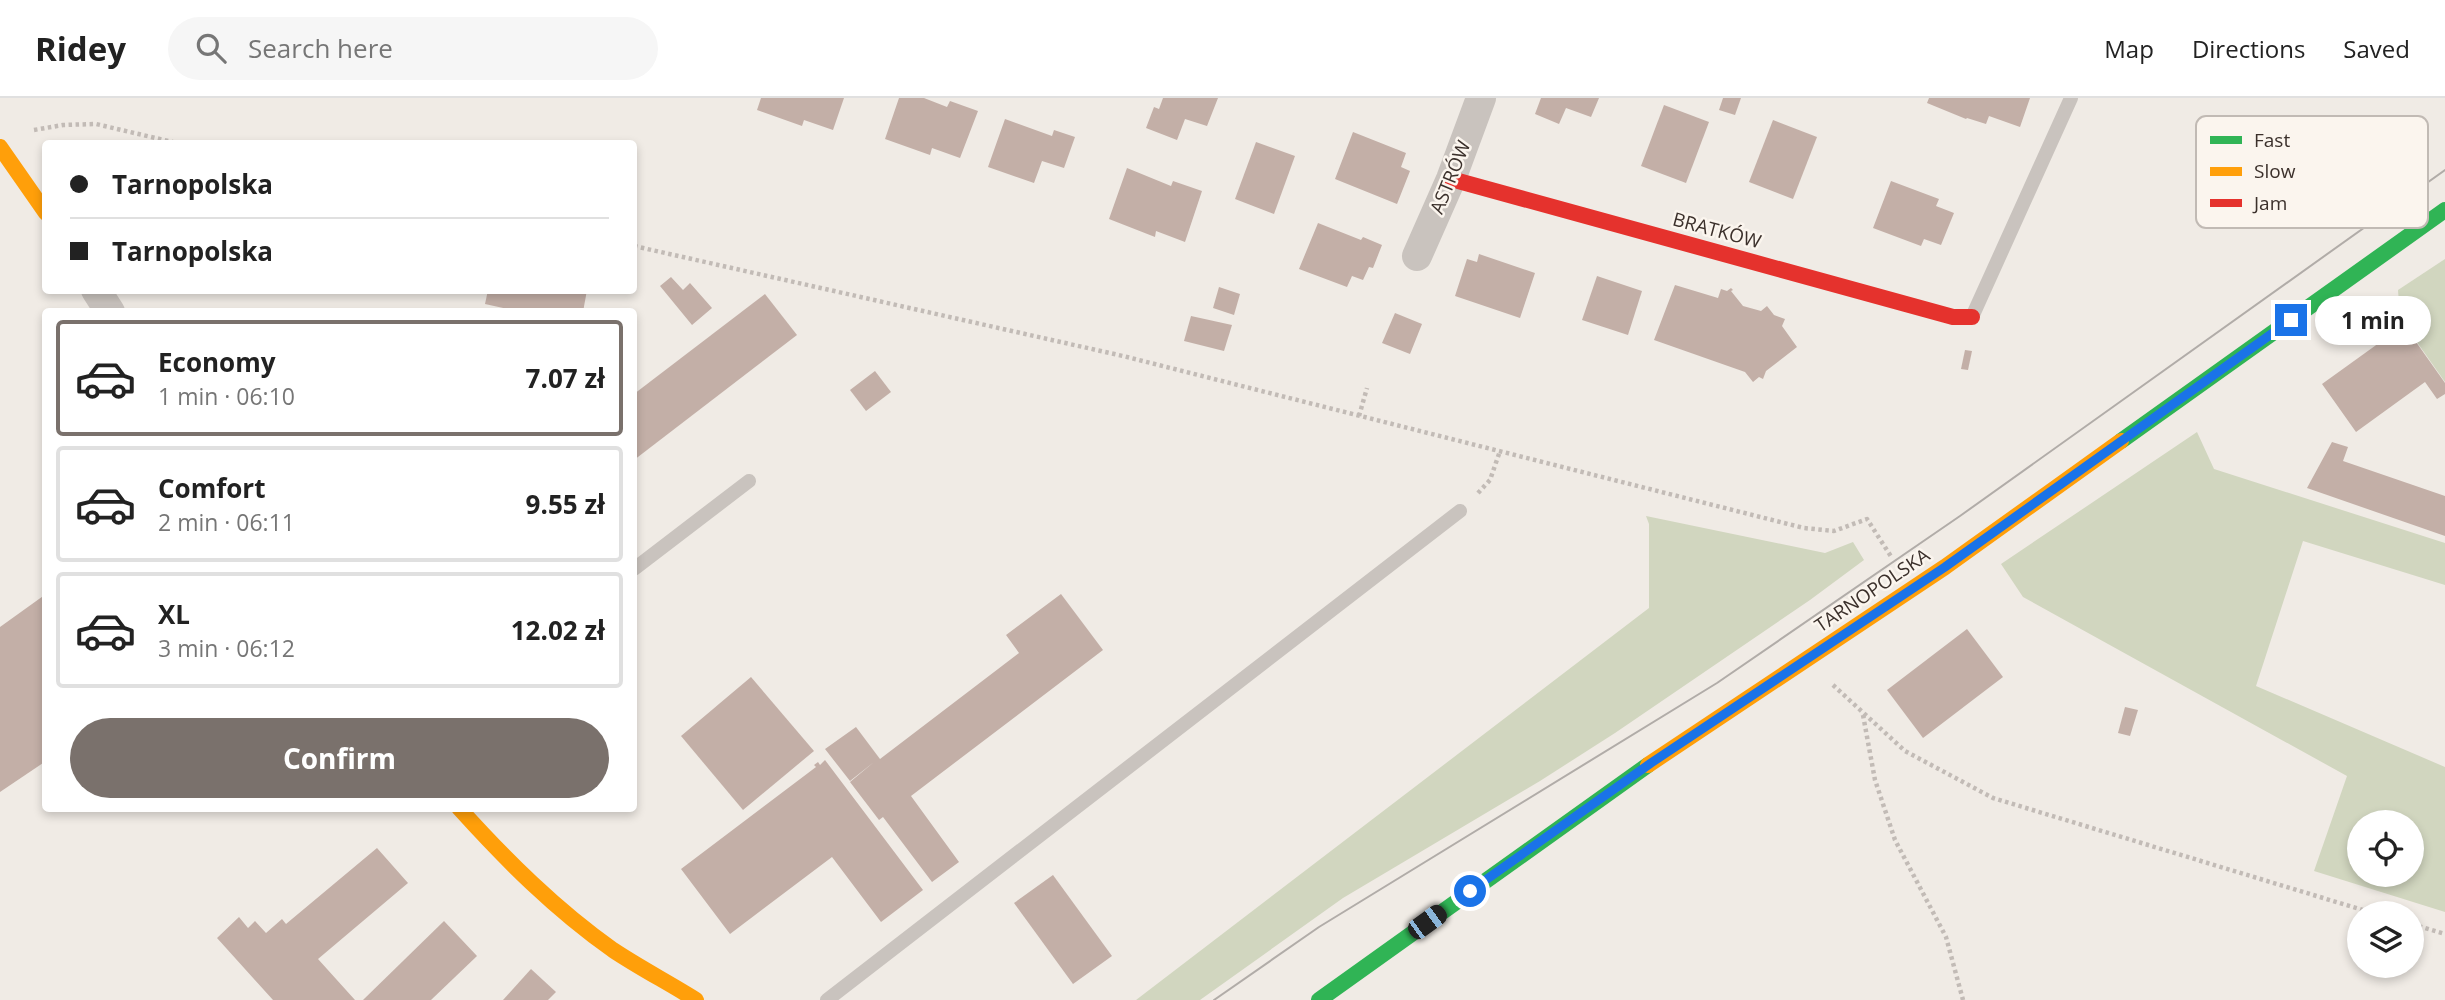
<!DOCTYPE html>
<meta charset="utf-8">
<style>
:root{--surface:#fff;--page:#f6f6f6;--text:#222;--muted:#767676;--line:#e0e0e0;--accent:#7a716c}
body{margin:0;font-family:"Open Sans",sans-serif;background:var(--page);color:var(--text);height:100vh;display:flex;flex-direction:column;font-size:26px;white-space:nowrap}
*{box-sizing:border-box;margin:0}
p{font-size:23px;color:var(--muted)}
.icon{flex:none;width:38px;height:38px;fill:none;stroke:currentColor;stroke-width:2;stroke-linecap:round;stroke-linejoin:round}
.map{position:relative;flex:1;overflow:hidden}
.panel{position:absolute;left:42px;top:210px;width:595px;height:504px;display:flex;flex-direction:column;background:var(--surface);border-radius:7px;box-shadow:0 4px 10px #0003}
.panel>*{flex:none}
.hud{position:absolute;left:42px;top:42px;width:595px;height:154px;border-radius:7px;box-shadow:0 4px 10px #0003;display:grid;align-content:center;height:154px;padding:0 28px;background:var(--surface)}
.controls{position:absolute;left:2347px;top:712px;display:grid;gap:14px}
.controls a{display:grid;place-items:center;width:77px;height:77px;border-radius:50%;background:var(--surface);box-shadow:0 4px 10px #0003;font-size:35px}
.end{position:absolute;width:32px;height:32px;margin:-16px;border:9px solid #1a73e8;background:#fff;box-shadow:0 0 0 4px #fff}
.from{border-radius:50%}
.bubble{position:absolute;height:49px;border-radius:24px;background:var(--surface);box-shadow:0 4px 10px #0003;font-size:23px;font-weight:700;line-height:49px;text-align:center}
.car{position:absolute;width:21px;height:42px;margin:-21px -10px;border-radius:9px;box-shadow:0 0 5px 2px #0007;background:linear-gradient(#222 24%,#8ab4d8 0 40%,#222 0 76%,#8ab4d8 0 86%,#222 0)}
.hud b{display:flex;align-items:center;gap:24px;height:66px;font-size:26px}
.hud b+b{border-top:2px solid var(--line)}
.hud i{width:18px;height:18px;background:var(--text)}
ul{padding:12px 0 0;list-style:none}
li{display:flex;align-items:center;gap:21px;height:116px;margin:0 14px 10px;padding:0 14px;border:4px solid var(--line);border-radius:7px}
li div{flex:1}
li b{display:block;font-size:26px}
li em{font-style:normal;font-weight:700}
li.current{border-color:var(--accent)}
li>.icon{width:63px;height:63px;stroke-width:1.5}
.button{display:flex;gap:14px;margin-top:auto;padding:14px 28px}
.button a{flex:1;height:80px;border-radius:42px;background:var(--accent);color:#fff;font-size:28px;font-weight:700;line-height:80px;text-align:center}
header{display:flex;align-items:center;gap:42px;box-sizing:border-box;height:98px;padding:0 35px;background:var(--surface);border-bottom:2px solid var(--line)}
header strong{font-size:33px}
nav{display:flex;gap:38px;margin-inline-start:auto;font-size:24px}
.search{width:490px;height:63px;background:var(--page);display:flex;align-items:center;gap:18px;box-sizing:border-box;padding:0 24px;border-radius:38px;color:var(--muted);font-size:26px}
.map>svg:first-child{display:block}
.green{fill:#d1d6bf;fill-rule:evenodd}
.building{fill:#c3afa7}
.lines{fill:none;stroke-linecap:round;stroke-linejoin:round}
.path{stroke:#c2bbb6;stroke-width:4.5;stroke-dasharray:3.5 3.5;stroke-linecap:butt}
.lane{stroke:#c9c3be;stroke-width:14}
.street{stroke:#c9c3be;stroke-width:30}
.fast{stroke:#30b455;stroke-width:16}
.slow{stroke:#ff9f0a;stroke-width:16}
.jam{stroke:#e5322d;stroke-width:16}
.tram{stroke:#b1aca8;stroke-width:2}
.route{stroke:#1a73e8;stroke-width:9}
.labels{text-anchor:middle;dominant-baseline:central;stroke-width:5;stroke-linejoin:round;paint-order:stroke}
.street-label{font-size:19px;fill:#3b302b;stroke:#fbf5ee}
.key{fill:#fbf5ee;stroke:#c1bab4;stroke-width:2}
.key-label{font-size:19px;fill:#3b302b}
</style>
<header>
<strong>Ridey</strong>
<div class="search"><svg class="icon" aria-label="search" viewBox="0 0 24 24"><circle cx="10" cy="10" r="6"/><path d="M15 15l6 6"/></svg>Search here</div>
<nav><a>Map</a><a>Directions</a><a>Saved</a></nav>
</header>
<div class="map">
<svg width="2445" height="902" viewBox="0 0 2445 902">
<rect width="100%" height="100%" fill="#f0ebe5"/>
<!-- green -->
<g class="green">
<path d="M2445,161V284L2400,220L2398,192Z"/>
<path d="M2197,334L2214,371L2445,445V487L2303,443L2256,588L2445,669V814L2314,773L2347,678L2023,499L2001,466ZM2359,724H2412V777H2359Z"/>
<path d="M1646,418L1825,455L1853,444L1864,462L1810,502L1615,635L1540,683L1343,800L1200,902H1136L1649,510V426Z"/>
</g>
<!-- building -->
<g class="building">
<path d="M761,0H844L833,32L804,22L802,28L757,12Z"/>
<path d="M899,0H924L947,9L950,3L978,13L960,60L932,50L930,57L885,41Z"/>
<path d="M1163,0H1218L1207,28L1185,21L1177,42L1146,30L1154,9L1159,11Z"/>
<path d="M1541,0H1599L1591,19L1566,10L1559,26L1535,16Z"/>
<path d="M1723,0H1741L1735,17L1719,12Z"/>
<path d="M1929,0H2030L2020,29L1989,18L1986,26L1967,20L1966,21L1927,5Z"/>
<path d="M1664,7L1709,24L1686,85L1641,68Z"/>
<path d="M1005,21L1052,38L1054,32L1075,39L1064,70L1042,63L1034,85L988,69Z"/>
<path d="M1773,22L1817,39L1793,101L1749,84Z"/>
<path d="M1353,34L1406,55L1401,69L1410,73L1397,106L1335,81Z"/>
<path d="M1256,44L1295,58L1274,116L1235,101Z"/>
<path d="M1127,70L1171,88L1173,83L1202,93L1185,144L1156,133L1155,139L1109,121Z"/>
<path d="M1891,83L1939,101L1936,108L1954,115L1941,147L1924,141L1921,148L1873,130Z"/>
<path d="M1318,125L1361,142L1363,139L1382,147L1373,170L1369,169L1363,182L1352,178L1347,189L1299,171Z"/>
<path d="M1479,156L1535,175L1520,220L1455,198L1467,161L1477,164Z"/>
<path d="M1597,178L1642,193L1628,237L1582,222Z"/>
<path d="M671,179L683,192L690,185L712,210L692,227L660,188Z"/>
<path d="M1675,187L1718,200L1721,191L1727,193L1731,190L1733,192L1731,193L1743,208L1761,213L1767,208L1774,217L1785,221L1782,228L1797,249L1766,273L1763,281L1759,279L1753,284L1745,274L1654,242Z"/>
<path d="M1219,189L1240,196L1234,217L1213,210Z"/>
<path d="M488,192H587L583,214H521L485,206Z"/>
<path d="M765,196L797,237L634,362V296Z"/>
<path d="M1395,215L1422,226L1410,256L1382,245Z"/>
<path d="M1191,218L1232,227L1224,253L1184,243Z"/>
<path d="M2404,227L2445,285V296L2437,301L2425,284L2356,334L2322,286Z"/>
<path d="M1965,252L1972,253L1968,272L1961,271Z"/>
<path d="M875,273L891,294L866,313L850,292Z"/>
<path d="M2332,344L2348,349L2343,363L2445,398V438L2307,390Z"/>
<path d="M46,496V663L0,694V529Z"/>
<path d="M1061,496L1103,552L911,698L959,764L932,784L883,719L879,722L850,684L874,664L850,683L825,651L856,629L880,661L1019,555L1006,537Z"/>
<path d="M1967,531L2003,579L1923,640L1887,592Z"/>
<path d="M751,579L814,653L743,712L681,638Z"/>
<path d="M2125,609L2138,612L2130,638L2118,635Z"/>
<path d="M825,662L923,792L881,824L832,759L730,836L681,771L816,669L814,667L818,664L820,667Z"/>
<path d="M377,750L408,785L318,861L355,902H273L217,840L239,819L248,830L255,823L266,835L282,821L286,826Z"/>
<path d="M1053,777L1112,858L1073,886L1014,805Z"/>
<path d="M444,823L477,858L431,902H363Z"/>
<path d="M531,871L556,894L548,902H503Z"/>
</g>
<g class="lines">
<!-- path -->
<g class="path">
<path d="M34,32L63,27L96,26L181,46"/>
<path d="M634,148L1123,258L1804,430L1834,433L1867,421L1892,460"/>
<path d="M1359,318L1367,290"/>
<path d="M1478,395L1490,382L1500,353"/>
<path d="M1833,587L1905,653L1993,700L2376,816"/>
<path d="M1863,617L1875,682L1895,742L1946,839L1963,902"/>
<path d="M2412,826L2445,836"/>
</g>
<!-- lane -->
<g class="lane">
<path d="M1972,219L2071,0"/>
<path d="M634,471L749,383"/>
<path d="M827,902L1460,413"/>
</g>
<!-- street -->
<g class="street">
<path d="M1417,158L1451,81L1481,0"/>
<path d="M96,192L110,214"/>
</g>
<!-- fast -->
<g class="fast">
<path d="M2121,343L2445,112"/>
<path d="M1319,902L1648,667"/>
</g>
<!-- slow -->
<g class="slow">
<path d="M0,49L46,115"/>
<path d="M1648,667L1945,469L2121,343"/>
<path d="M459,710C506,762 555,811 613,852C640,870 669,885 696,902"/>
</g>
<!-- jam -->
<path class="jam" d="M1451,81L1953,219H1972"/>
<!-- tram -->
<path class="tram" d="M1214,902L1319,829L1717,585L1960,418L2445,72"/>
</g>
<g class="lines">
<!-- route -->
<path class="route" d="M1470,793L1651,665L1945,469L2291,222"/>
</g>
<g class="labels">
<!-- street labels -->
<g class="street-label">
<text transform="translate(1450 79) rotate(-68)">ASTRÓW</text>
<text transform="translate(1717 132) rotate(15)">BRATKÓW</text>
<text transform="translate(1872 492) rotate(-34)">TARNOPOLSKA</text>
</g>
</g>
<!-- legend -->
<rect x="2196" y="18" width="232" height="112" rx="10" class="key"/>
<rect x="2210" y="38" width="32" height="8" fill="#30b455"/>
<rect x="2210" y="69" width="32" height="9" fill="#ff9f0a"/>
<rect x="2210" y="101" width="32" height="8" fill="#e5322d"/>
<g class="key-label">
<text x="2254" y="49">Fast</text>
<text x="2254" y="80">Slow</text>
<text x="2254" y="112">Jam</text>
</g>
</svg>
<div class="controls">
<a><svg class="icon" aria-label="locate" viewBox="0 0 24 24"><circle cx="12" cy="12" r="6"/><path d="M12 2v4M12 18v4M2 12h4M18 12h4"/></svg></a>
<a><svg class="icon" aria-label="layers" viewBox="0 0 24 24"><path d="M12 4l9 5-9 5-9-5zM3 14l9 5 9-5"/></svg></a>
</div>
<i class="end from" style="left:1470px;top:793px"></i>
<i class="end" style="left:2291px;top:222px"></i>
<div class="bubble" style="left:2315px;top:198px;width:116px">1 min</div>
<i class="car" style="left:1427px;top:824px;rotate:54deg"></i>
<div class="hud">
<b><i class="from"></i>Tarnopolska</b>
<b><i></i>Tarnopolska</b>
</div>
<section class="panel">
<ul>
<li class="current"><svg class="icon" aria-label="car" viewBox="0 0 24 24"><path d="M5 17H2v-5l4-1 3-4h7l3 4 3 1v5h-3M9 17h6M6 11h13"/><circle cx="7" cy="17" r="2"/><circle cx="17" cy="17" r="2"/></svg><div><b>Economy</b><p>1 min · 06:10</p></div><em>7.07 zł</em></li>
<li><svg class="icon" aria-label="car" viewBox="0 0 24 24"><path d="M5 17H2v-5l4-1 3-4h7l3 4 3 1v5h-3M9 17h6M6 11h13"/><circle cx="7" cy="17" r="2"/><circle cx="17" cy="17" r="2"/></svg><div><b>Comfort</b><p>2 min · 06:11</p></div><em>9.55 zł</em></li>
<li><svg class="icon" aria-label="car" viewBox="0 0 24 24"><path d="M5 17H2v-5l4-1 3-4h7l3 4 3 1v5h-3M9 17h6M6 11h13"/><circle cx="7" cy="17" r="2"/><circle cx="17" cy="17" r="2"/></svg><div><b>XL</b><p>3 min · 06:12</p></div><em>12.02 zł</em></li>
</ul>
<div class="button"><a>Confirm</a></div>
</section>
</div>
